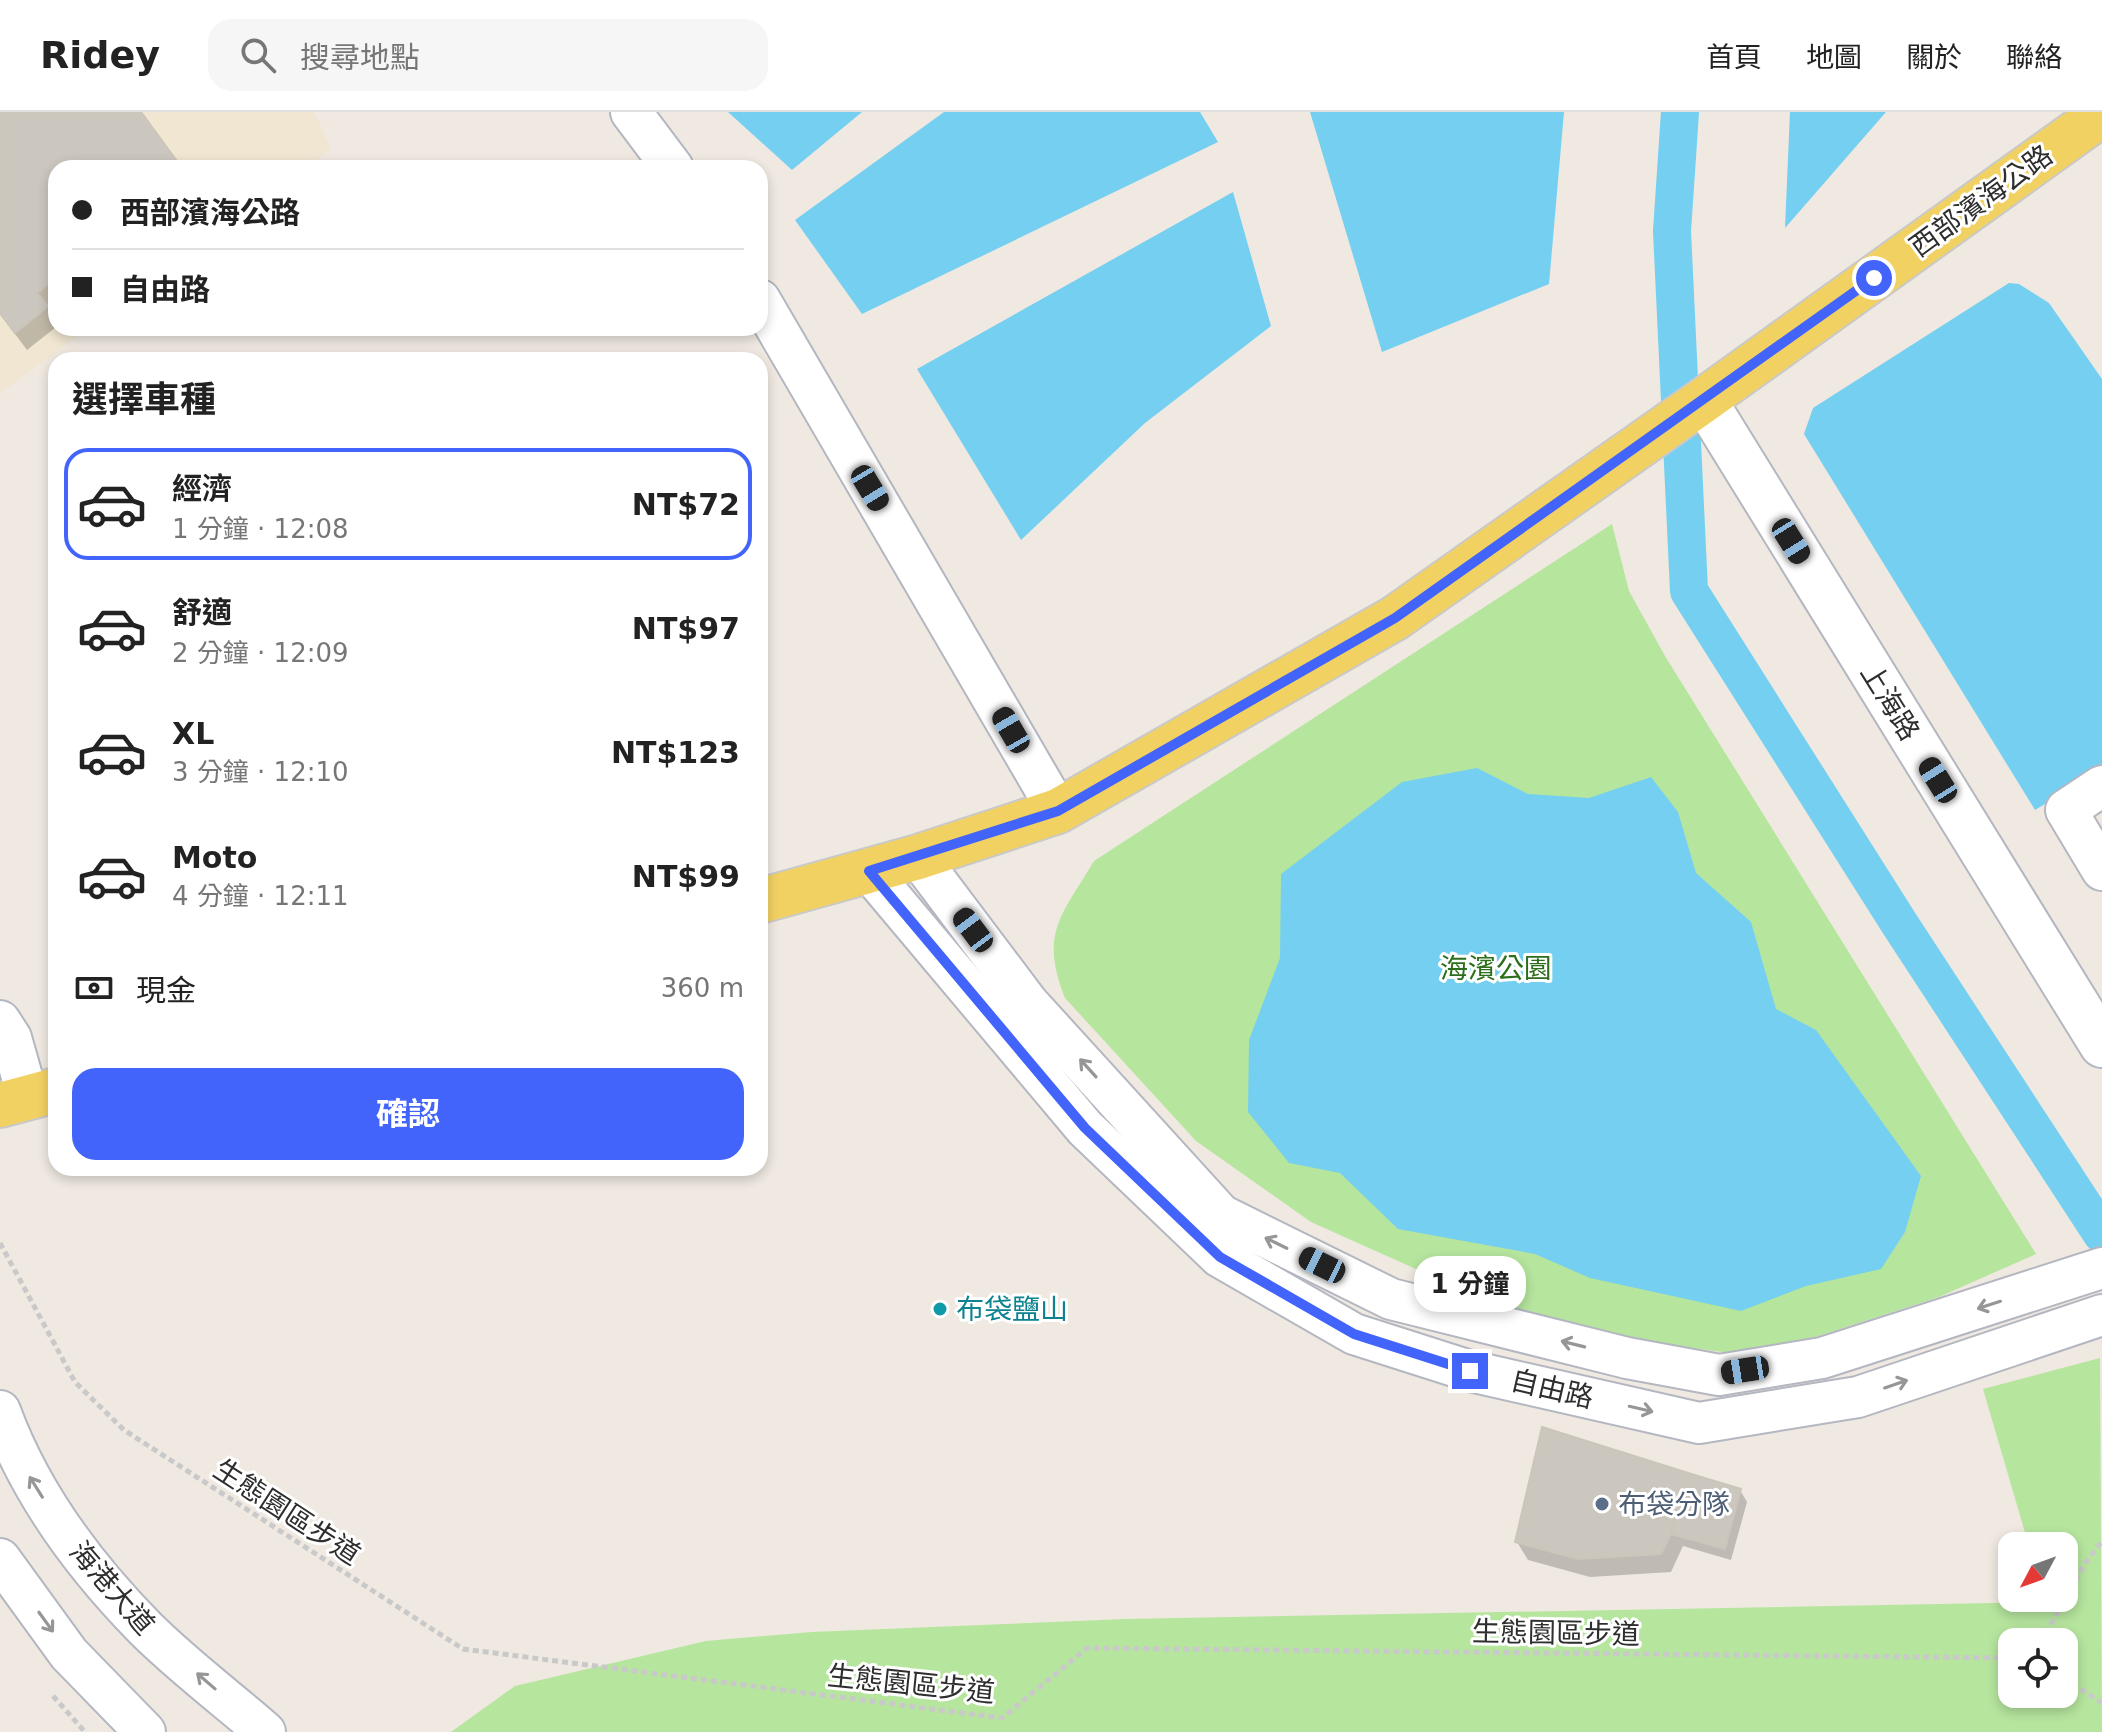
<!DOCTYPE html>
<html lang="zh-TW">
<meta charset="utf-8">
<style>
:root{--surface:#fff;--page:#f6f6f6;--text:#222;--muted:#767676;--line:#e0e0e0;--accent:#4264fb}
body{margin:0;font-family:"DejaVu Sans","Noto Sans TC",sans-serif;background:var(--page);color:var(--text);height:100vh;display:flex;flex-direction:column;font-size:30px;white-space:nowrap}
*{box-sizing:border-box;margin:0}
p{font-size:26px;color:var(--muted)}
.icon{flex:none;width:44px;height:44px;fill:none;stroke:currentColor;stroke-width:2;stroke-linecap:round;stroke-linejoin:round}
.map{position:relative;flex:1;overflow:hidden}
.panel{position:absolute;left:48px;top:240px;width:720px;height:824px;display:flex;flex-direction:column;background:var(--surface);border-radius:24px;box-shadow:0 4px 12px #0003}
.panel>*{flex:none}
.banner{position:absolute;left:48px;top:48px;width:720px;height:176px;border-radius:24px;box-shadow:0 4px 12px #0003;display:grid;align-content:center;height:176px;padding:0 24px;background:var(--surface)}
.needle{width:52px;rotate:229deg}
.tools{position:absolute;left:1998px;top:1420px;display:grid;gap:16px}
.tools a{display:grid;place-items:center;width:80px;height:80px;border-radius:16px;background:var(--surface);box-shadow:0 4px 12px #0003;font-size:40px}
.end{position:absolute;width:36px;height:36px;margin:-18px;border:10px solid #4264fb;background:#fff;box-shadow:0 0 0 4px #fff}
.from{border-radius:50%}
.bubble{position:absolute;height:56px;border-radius:24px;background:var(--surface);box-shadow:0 4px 12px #0003;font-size:26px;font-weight:700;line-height:56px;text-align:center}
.car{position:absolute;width:24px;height:48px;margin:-24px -12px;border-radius:10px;box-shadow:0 0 6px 2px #0007;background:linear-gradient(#222 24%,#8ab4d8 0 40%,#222 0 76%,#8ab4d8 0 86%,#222 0)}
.banner b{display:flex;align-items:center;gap:28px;height:76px;font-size:30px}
.banner b+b{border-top:2px solid var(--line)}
.banner i{width:20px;height:20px;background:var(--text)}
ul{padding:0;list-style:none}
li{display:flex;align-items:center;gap:24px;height:112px;margin:0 16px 12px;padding:0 8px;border:4px solid transparent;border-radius:24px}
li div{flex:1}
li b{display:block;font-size:30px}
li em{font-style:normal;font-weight:700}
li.on{border-color:var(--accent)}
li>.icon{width:72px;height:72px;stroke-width:1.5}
h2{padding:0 24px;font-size:36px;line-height:96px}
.pay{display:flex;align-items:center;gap:20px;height:88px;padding:0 24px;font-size:30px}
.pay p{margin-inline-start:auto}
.button{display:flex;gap:16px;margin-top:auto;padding:16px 24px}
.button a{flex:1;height:92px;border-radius:24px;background:var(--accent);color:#fff;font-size:32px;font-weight:700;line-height:92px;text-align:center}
header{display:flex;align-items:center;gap:48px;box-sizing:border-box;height:112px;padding:0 40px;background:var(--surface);border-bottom:2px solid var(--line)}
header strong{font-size:38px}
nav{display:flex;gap:44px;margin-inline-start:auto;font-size:28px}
.search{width:560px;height:72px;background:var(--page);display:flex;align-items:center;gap:20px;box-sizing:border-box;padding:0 28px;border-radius:24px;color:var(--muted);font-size:30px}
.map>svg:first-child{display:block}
.education{fill:#f0e6d1}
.grass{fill:#b6e59e;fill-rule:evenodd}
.water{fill:#75cff0}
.shadow{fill:#0003}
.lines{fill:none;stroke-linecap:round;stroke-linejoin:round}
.canal{stroke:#75cff0;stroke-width:38}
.building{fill:#cbc7bf;stroke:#cbc5ba;stroke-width:2}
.minor-casing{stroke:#b4b7c1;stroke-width:44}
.tertiary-casing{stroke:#b4b7c1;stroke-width:48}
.primary-casing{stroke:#c9c9c9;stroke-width:48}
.path{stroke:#c9c9c9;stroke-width:5;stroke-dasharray:6 4;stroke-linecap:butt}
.minor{stroke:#fff;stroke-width:40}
.tertiary{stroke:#fff;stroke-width:44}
.primary{stroke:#f2d163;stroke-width:44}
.oneway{stroke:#969696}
.route{stroke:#4264fb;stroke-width:10}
.culture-dot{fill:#0f9aa8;stroke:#fff;stroke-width:3}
.service-dot{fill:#5c6f8a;stroke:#fff;stroke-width:3}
.labels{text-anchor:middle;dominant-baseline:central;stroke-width:6;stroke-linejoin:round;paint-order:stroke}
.street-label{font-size:28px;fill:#2e2e2e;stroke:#fff}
.park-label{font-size:28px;fill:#2c6e1b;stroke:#fff}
.culture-label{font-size:28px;fill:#0d838f;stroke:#fff;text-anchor:start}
.service-label{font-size:28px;fill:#4e5e75;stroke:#fff;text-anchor:start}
</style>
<header>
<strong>Ridey</strong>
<div class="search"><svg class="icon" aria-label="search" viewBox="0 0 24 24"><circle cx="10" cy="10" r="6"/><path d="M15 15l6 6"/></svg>搜尋地點</div>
<nav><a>首頁</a><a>地圖</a><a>關於</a><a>聯絡</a></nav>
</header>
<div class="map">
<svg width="2102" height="1620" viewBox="0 0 2102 1620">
<rect width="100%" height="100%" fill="#efe9e1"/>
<!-- education -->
<path class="education" d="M0,0H314L331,37L305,56H56V216H89L0,281Z"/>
<!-- grass -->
<g class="grass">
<path d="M1612,412L1629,479L1665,544L2036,1142L1939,1185L1812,1226L1729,1241L1656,1231L1571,1216L1456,1175L1311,1110L1196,1029L1065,886C1039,821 1062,803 1094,749Z"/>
<path d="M2100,1246L2102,1620H451L515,1574L706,1529L812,1520L1126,1507L2045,1490V1486H2064V1434H2029L1983,1277ZM2012,1530H2064V1582H2012Z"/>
</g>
<!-- water -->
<g class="water">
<path d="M728,0H862L792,58Z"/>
<path d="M944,0H1200L1218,30L862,202L795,108Z"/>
<path d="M1310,0H1564L1549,172L1382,240Z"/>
<path d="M1790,0H1886L1785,116Z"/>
<path d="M1233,80L1271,214L1145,311L1021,428L917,257Z"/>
<path d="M2009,171L2019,172L2049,191L2102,267V657L2035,698L1804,322L1813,296Z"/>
<path d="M1477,656L1528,682L1589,686L1651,665L1678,700L1696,761L1751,810L1776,897L1816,918L1921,1064L1905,1120L1881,1157L1806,1174L1741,1199L1590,1166L1535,1142L1398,1117L1340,1061L1289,1051L1248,1000L1249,928L1280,846L1281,762L1402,670Z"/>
</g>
<!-- shadow -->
<g class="shadow">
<path d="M0,0H139L179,56H56V193L49,199L56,215L27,238L0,202Z"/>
<path d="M1740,1378L1747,1390L1731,1448L1683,1434L1671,1460L1590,1465L1528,1448L1517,1430Z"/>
</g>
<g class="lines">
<!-- canal -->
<path class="canal" d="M1680,0L1672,119L1689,479L1899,811L2102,1122"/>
</g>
<!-- building -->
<g class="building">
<path d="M0,0H141L182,56H56V166L37,181L48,194L15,221L0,201Z"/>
<path d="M1542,1315L1688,1361L1671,1422L1661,1442L1578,1447L1515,1430Z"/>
<path d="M1688,1361L1741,1377L1725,1437L1671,1422Z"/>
</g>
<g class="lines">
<!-- minor casing -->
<g class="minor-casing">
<g id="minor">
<path d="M631,0L673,56"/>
<path d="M760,188L1058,699"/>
<path d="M2102,674L2066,698L2102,758"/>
<path d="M918,745L1028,891L1221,1103L1391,1187L1627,1246L1719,1263L1822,1246L2102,1156"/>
<path d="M869,759L1085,1016L1220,1145L1354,1222L1470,1259L1699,1311L1858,1285L2102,1203"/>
<path d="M0,909L11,926L28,986"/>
<path d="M0,1299C30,1381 84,1454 145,1516C182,1553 226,1586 265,1620"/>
<path d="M0,1447L69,1542L145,1620"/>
</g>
</g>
<!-- tertiary casing -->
<g class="tertiary-casing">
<path id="tertiary" d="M1704,288L2102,933"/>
</g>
<!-- primary casing -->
<g class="primary-casing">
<g id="primary">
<path d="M760,789L918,745L1058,699L1395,506L1704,288L2102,2"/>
<path d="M0,993L56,978"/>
</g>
</g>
<!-- path -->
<g class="path">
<path d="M0,1131L75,1270L124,1318L463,1537L1002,1606L1087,1536L2012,1546"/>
<path d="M2041,1530L2084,1453L2102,1429"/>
<path d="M2064,1566L2102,1591"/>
<path d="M53,1584L85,1620"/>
</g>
<!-- minor -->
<use href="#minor" class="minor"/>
<!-- tertiary -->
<use href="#tertiary" class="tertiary"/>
<!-- primary -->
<use href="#primary" class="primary"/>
</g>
<!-- one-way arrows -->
<defs><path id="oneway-shaft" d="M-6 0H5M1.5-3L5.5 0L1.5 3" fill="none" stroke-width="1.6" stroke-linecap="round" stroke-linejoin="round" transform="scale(2)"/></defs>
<g class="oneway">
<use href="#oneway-shaft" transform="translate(1088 956) rotate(-132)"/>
<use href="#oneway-shaft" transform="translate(1276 1131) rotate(-154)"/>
<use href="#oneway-shaft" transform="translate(1989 1193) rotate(162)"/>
<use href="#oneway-shaft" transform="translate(1573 1232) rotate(-166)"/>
<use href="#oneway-shaft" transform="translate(1896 1272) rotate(-19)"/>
<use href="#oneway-shaft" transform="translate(1641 1297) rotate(13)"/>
<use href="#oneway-shaft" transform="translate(36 1375) rotate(-122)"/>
<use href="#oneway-shaft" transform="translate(46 1510) rotate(54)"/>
<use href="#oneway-shaft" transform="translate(206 1569) rotate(-139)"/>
</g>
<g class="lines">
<!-- route -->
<path class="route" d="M1470,1259L1354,1222L1220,1145L1085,1016L869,759L1058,699L1395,506L1874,166"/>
</g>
<!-- markers -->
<circle class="culture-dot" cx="940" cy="1197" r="8"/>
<circle class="service-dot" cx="1602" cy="1392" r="8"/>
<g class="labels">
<!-- street labels -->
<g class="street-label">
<text transform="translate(1981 89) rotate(-36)">西部濱海公路</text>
<text transform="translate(1890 590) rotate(58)">上海路</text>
<text transform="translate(1552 1277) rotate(13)">自由路</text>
<text transform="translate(287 1400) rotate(33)">生態園區步道</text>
<text transform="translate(112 1476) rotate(49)">海港大道</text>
<text transform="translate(1556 1521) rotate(1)">生態園區步道</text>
<text transform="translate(911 1572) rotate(6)">生態園區步道</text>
</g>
<!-- park labels -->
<g class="park-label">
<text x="1496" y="856">海濱公園</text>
</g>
<!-- culture labels -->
<g class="culture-label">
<text x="956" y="1197">布袋鹽山</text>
</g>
<!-- service labels -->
<g class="service-label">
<text x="1618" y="1392">布袋分隊</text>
</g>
</g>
</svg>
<div class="tools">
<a><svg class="needle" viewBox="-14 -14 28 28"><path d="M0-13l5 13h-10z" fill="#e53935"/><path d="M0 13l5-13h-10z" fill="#767676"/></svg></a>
<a><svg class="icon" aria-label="locate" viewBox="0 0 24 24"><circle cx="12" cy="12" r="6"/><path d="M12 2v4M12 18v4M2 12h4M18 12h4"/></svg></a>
</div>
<i class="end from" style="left:1874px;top:166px"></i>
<i class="end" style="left:1470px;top:1259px"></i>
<div class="bubble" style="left:1414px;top:1144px;width:112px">1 分鐘</div>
<i class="car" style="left:870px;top:376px;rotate:149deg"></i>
<i class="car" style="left:1791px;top:429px;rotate:148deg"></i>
<i class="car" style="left:1011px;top:618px;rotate:330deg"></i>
<i class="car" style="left:1938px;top:668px;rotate:328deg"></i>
<i class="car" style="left:973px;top:818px;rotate:323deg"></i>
<i class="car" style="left:1322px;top:1153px;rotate:296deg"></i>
<i class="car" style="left:1745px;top:1258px;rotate:261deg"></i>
<div class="banner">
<b><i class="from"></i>西部濱海公路</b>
<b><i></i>自由路</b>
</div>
<section class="panel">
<h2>選擇車種</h2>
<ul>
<li class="on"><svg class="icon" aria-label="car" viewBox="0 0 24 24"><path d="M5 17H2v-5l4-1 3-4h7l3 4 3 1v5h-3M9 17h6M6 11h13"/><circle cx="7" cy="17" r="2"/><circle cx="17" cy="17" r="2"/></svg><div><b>經濟</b><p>1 分鐘 · 12:08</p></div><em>NT$72</em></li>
<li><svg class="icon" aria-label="car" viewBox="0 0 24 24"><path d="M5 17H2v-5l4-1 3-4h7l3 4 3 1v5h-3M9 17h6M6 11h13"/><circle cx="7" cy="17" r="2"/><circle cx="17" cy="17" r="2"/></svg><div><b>舒適</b><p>2 分鐘 · 12:09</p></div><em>NT$97</em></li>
<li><svg class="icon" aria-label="car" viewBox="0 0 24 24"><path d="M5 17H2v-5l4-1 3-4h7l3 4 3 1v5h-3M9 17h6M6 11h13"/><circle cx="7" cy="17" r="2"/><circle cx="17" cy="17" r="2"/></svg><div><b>XL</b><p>3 分鐘 · 12:10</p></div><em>NT$123</em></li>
<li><svg class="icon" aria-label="car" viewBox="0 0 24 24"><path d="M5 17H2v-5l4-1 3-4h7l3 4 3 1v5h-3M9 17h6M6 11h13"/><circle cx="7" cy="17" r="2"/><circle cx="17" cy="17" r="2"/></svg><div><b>Moto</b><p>4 分鐘 · 12:11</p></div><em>NT$99</em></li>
</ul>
<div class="pay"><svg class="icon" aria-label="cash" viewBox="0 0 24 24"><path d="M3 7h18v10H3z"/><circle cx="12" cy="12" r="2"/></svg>現金<p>360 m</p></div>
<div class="button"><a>確認</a></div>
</section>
</div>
